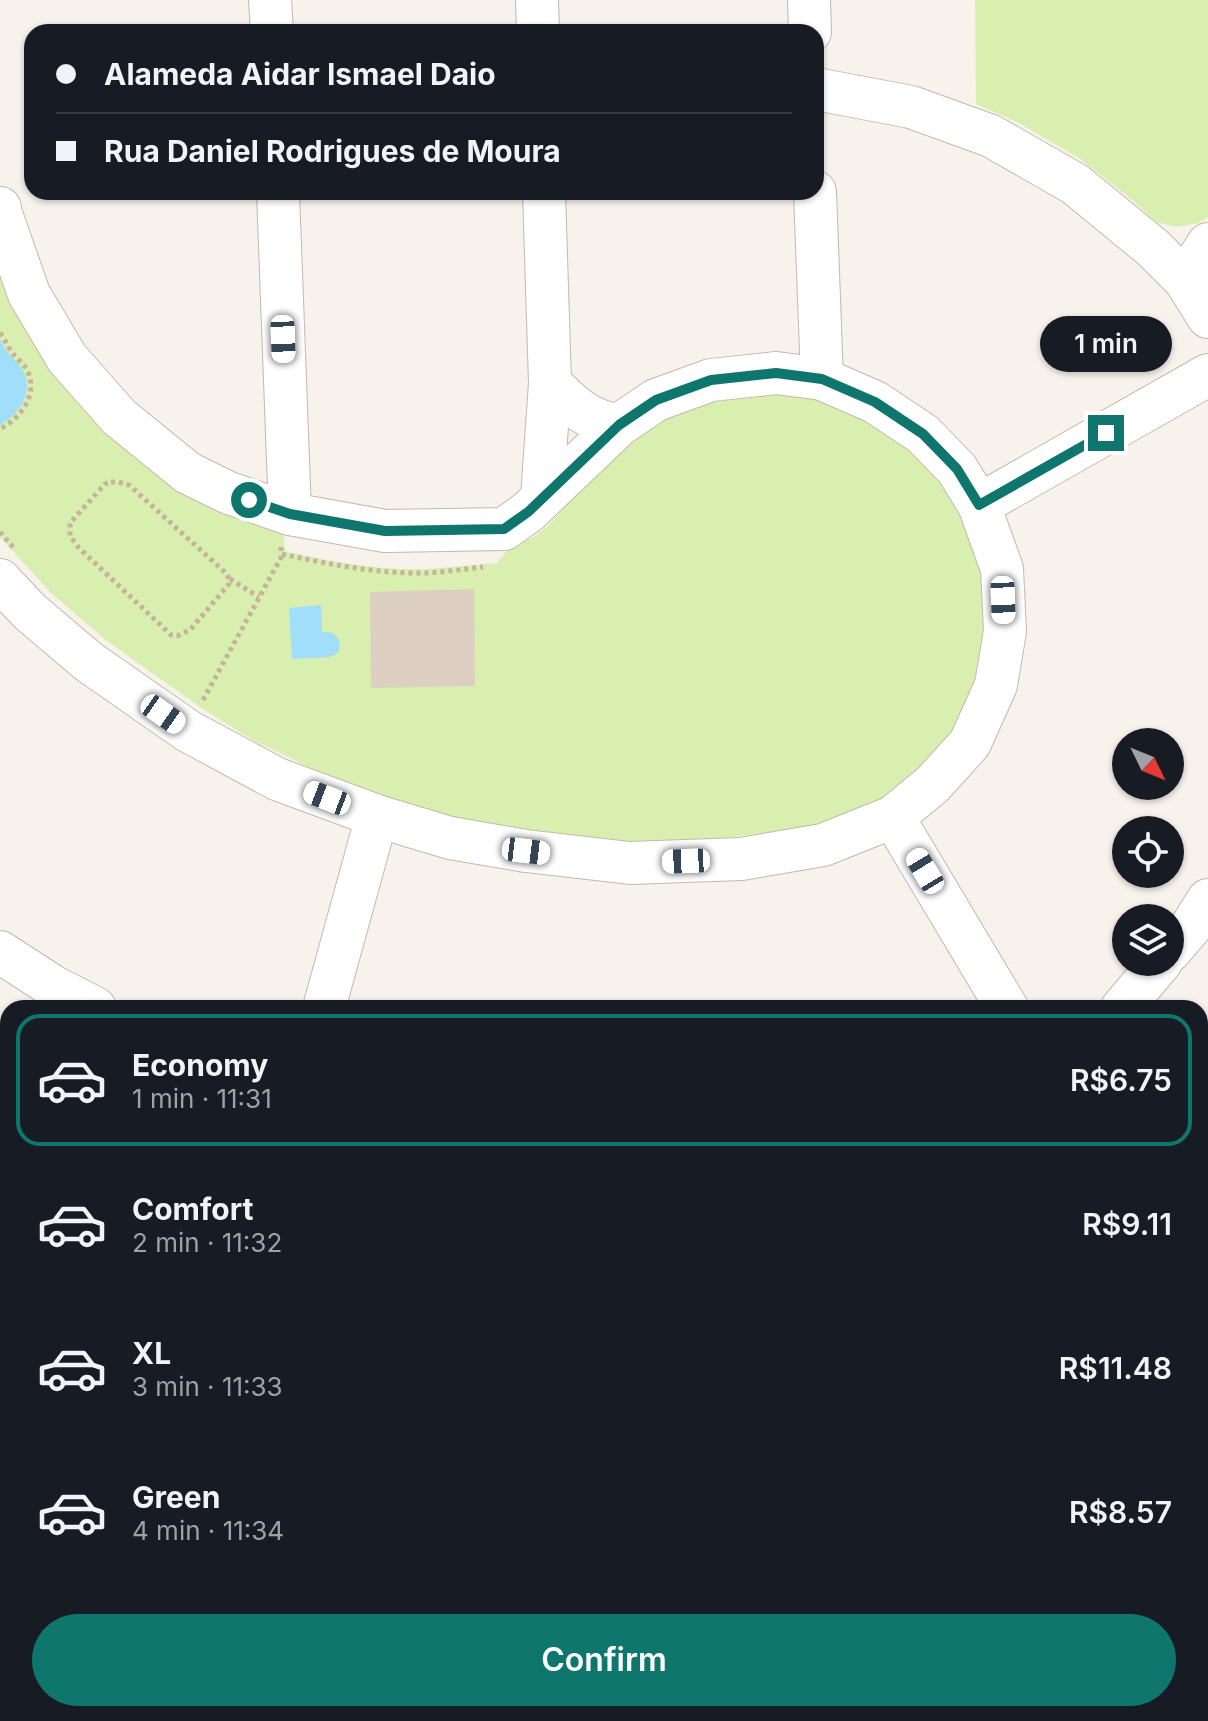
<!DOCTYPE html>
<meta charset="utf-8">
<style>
:root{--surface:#171b24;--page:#20242c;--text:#f1f3f6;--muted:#9ea1a6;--line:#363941;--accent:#0f766e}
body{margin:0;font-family:Inter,sans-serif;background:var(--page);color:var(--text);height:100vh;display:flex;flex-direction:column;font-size:30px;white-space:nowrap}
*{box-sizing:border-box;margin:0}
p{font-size:26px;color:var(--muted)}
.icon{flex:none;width:44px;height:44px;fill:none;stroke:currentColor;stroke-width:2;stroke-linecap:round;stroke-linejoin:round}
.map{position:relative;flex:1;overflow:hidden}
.side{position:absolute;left:0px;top:1000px;width:1208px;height:722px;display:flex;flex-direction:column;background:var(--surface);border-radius:24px 24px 0 0;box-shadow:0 2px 6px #0004}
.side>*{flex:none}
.guide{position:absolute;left:24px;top:24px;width:800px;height:176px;border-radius:24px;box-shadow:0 2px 6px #0004;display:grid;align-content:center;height:176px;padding:0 32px;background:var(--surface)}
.needle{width:52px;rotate:133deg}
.controls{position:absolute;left:1112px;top:728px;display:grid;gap:16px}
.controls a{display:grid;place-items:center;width:72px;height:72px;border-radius:50%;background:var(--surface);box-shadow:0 2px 6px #0004;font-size:40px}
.end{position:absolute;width:36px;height:36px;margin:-18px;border:10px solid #0f766e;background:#fff;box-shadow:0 0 0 4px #fff}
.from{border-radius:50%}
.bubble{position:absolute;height:56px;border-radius:28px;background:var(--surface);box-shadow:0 2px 6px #0004;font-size:26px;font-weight:600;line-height:56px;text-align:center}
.car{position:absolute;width:24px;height:48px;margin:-24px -12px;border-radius:10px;box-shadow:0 0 6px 2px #0007;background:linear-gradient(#fff 24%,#345 0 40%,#fff 0 76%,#345 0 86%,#fff 0)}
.guide b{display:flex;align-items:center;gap:28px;height:76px;font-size:30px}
.guide b+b{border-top:2px solid var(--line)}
.guide i{width:20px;height:20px;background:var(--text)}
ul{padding:14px 0 0;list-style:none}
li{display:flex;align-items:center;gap:24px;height:132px;margin:0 16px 12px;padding:0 16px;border:4px solid transparent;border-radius:24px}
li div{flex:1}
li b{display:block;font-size:30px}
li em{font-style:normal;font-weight:600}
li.selected{border-color:var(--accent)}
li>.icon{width:72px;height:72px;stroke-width:1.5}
.cta{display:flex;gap:16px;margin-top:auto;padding:16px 32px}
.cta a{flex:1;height:92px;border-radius:48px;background:var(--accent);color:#fff;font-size:32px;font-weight:600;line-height:92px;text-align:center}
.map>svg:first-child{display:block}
.green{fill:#d9efaf}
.water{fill:#a1def9}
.building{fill:#ddcfc1}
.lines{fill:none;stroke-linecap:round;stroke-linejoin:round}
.minor-casing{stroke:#c4b9ac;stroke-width:44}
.path{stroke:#c7b39b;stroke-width:5;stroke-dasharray:4 4;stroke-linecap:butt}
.minor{stroke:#fff;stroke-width:42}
.route{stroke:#0f766e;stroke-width:10}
</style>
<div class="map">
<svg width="1208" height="1721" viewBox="0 0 1208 1721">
<rect width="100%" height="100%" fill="#f7f2eb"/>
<!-- green -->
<g class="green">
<path d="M975,0H1208V217L1198,223L1177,227L1156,222L1136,203L1079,158L1017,122L976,104Z"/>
<path d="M0,263L17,301L280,529L284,536L285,551C331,562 380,571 428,569C451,567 474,565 497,563L510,547L534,537L548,526L567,504L600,457L662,413L714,392L779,387L872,412L959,499L988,582L981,674L945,746L883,799L819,826L692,842L627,843L585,840L449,818L341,783L251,739L200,707L107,641L51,593L0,537Z"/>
</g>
<!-- water -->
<g class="water">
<path d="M0,339C3,345 6,351 11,356C15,361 20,365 23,371C35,393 18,415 0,425Z"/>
<path d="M321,605L322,632C336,631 343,639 338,653L330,657L292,659L289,608Z"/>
</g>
<!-- building -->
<path class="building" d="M474,589L475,686L371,688L370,592Z"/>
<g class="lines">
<!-- minor casing -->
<g class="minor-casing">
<g id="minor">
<path d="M270,0L272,32"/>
<path d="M537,0L538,32"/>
<path d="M809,0L810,32"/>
<path d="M816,89L911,107L991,136L1075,184L1153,248L1185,280L1208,317"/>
<path d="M278,192L290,514"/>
<path d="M815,192L822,379"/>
<path d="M0,208L1,214L29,294L67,358L119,417L188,473L229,493L290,514L385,531L504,529L528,512L619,425L656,400L711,380L776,373L822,379L875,402L923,434L957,469L979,505L1002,569L1005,631L996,685L970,743L933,784L893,817L823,845L741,859L630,863L526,851L450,838L377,816L277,779L188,731L89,662L30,612L0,580"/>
<path d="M1185,280L1208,244"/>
<path d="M550,383C571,404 588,422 619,425"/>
<path d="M542,497L550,383L544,192"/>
<path d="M979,505L1208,375"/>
<path d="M893,817L1007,1008"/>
<path d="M1170,951L1193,924L1208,900"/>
<path d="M0,952L54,987L95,1008"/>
<path d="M324,1008L377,816"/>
<path d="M1122,1008L1161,962"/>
<path d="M1200,1128H1208"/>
<path d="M0,1175L8,1148"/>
<path d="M1200,1398H1208"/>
<path d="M0,1423L8,1424"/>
</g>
</g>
<!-- path -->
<g class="path">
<path d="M0,333C5,340 9,349 14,355C18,360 24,364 27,370C39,394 21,418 0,429"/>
<path d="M111,482H118L129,485L227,574L229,579V584L190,630L177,636L171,635L79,548L70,536V523L105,484Z"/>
<path d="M0,532L13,547"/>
<path d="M281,547V554C329,564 377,574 426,573C445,572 464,569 483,567"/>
<path d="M230,579L259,597"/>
<path d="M203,700L283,554"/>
</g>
<!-- minor -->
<use href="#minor" class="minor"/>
</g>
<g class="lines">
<!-- route -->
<path class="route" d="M249,500L290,514L385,531L504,529L528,512L619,425L656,400L711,380L776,373L822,379L875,402L923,434L957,469L979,505L1106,433"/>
</g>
</svg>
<div class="controls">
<a><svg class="needle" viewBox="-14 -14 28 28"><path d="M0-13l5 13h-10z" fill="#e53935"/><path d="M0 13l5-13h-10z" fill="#9ea1a6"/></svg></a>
<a><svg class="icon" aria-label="locate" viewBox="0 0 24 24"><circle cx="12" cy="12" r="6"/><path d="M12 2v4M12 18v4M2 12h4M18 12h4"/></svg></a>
<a><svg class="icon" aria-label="layers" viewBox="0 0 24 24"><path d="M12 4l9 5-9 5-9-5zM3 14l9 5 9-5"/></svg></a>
</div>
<i class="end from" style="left:249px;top:500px"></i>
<i class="end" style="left:1106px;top:433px"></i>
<div class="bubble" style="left:1040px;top:316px;width:132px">1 min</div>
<i class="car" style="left:283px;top:339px;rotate:178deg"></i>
<i class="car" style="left:1003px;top:600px;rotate:178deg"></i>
<i class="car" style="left:163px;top:714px;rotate:125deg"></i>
<i class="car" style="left:327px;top:798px;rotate:291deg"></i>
<i class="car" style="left:526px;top:851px;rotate:97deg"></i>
<i class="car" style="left:686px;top:861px;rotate:268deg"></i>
<i class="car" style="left:925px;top:871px;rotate:329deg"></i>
<div class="guide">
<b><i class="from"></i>Alameda Aidar Ismael Daio</b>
<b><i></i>Rua Daniel Rodrigues de Moura</b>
</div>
<section class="side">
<ul>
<li class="selected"><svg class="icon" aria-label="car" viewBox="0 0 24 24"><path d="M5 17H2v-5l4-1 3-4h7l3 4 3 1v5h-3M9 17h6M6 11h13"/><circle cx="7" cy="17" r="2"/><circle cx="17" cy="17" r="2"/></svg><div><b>Economy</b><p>1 min · 11:31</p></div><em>R$6.75</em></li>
<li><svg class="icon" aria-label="car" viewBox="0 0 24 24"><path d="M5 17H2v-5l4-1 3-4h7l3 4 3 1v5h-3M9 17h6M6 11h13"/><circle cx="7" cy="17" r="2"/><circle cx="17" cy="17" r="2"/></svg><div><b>Comfort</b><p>2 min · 11:32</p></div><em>R$9.11</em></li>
<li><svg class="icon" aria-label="car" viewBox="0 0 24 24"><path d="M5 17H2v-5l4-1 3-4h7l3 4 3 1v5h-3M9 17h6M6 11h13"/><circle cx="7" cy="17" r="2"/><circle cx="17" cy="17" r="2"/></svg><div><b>XL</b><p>3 min · 11:33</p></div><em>R$11.48</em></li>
<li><svg class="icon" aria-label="car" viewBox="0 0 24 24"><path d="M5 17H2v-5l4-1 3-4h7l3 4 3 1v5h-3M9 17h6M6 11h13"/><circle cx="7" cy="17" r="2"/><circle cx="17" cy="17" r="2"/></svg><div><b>Green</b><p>4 min · 11:34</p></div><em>R$8.57</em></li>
</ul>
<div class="cta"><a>Confirm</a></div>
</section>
</div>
